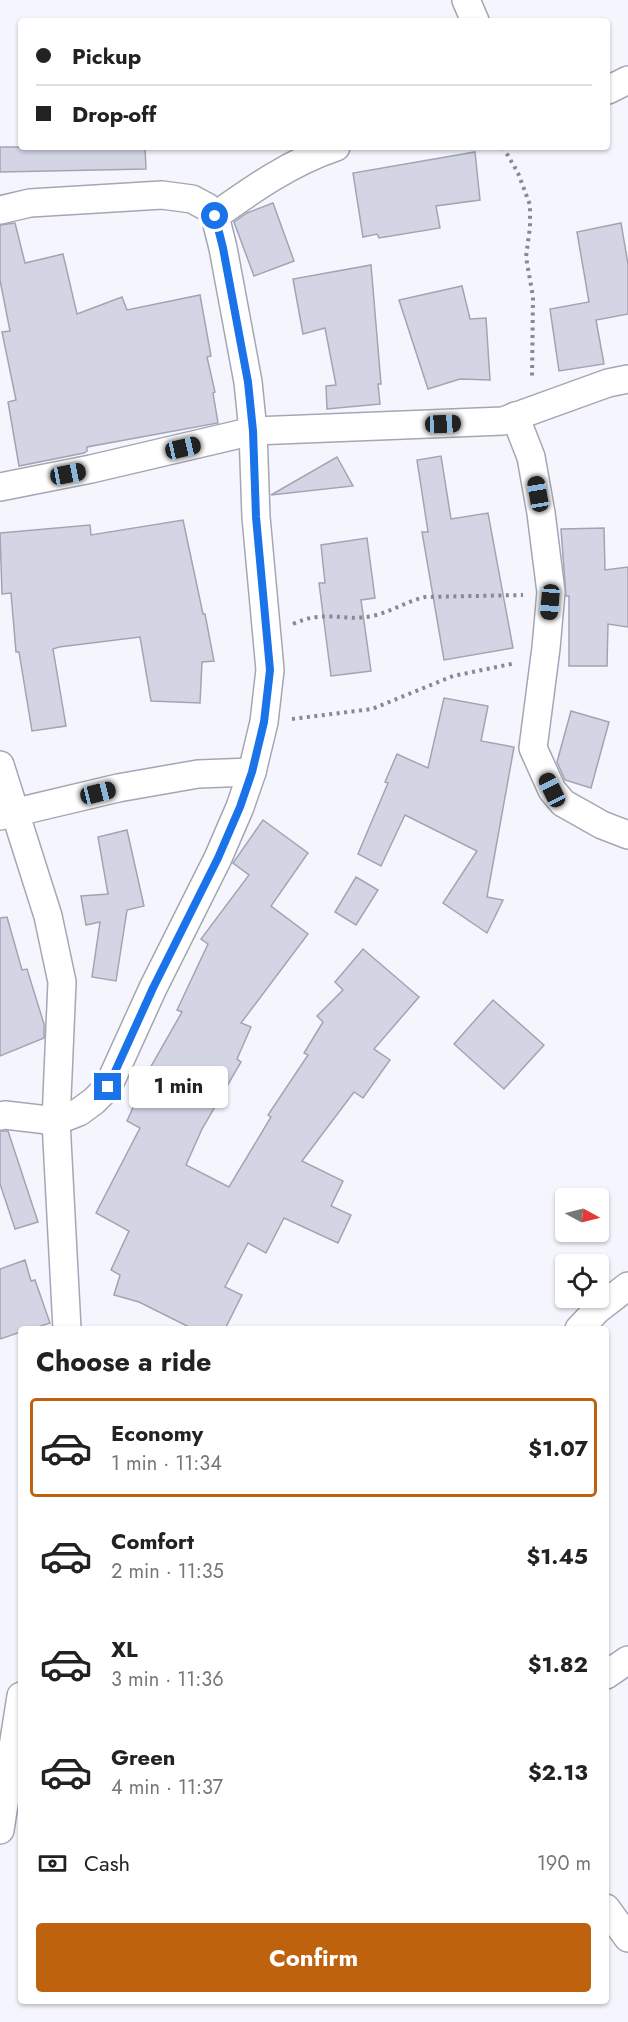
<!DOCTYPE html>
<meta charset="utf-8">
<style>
:root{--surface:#fff;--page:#f6f6f6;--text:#222;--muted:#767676;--line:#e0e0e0;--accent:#be620e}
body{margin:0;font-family:Jost,sans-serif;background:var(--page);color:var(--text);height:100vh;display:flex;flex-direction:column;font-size:22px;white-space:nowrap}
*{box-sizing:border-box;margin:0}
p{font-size:20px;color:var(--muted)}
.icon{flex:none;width:33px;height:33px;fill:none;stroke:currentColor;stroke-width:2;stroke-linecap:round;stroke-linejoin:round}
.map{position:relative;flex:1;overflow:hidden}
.details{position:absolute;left:18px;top:1326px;width:591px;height:678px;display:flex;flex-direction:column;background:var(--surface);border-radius:6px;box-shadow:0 2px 4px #0004}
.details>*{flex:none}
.banner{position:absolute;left:18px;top:18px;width:592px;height:132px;border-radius:6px;box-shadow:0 2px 4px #0004;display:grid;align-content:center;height:132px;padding:0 18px;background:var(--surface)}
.needle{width:39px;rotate:97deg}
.buttons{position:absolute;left:555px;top:1188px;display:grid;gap:12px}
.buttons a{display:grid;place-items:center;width:54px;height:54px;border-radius:6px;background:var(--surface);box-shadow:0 2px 4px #0004;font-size:30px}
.end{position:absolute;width:27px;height:27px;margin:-14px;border:8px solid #1a73e8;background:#fff;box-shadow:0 0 0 3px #fff}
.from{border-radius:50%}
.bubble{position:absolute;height:42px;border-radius:6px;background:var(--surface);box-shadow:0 2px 4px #0004;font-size:20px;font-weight:700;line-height:42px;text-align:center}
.car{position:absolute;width:18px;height:36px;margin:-18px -9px;border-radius:8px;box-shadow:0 0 4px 2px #0007;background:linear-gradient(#222 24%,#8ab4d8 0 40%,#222 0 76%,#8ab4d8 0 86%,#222 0)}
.banner b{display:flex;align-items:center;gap:21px;height:57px;font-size:22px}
.banner b+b{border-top:2px solid var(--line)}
.banner i{width:15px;height:15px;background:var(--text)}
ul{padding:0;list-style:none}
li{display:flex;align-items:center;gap:18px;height:99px;margin:0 12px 9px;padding:0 6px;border:3px solid transparent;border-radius:6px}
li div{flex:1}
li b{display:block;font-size:22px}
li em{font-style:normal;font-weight:700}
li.active{border-color:var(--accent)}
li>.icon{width:54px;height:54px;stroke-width:1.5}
h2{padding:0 18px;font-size:27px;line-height:72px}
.pay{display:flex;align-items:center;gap:15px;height:66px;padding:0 18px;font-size:22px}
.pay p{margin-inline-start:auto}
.cta{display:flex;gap:12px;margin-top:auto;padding:12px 18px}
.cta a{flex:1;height:69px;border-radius:6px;background:var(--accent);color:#fff;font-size:24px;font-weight:700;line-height:69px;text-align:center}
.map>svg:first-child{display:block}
.building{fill:#d3d5e5;stroke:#a2a4b3;stroke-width:1.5}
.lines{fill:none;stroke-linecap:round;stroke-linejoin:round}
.minor-casing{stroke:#a4a6b5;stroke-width:30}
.path{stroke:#88898f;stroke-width:4;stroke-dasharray:3 4.5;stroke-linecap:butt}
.minor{stroke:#fff;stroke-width:27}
.route{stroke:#1a73e8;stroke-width:8}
</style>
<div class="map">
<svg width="628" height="2022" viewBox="0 0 628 2022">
<rect width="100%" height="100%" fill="#f5f6fd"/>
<!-- building -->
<g class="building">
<path d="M0,147H145L146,169L0,172Z"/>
<path d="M475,152L480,200L436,206L440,228L379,238L377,234L363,237L353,173Z"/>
<path d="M273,203L294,261L254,276L234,222L247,213Z"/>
<path d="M15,223L25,263L63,254L77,314L122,297L127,310L200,295L211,356L207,357L215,392L213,393L218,423L87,447V451L84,453L19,466L8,402L16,400L2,332L10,331L0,280V225Z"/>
<path d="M621,223L628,264V314L596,320L604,364L559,371L550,309L589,302L577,232Z"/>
<path d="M371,265L381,384H378L380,404L327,409L326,386L336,385L325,328L303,334L293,279Z"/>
<path d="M462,286L470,319L486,318L490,380L460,379L428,389L399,300Z"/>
<path d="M441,456L451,519L488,513L513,648L444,660L422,532H428L417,460Z"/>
<path d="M337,457L353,486L271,495Z"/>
<path d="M183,520L203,614H205L214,661L202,662L200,703L151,701L140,637L59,647L53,649L66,726L32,731L19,652H16L11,593L2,594L0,533L90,525L91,535Z"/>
<path d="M604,528L605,570L628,567V627L608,624L607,666H569V596H566L561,529Z"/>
<path d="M367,538L375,598L361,600L371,671L331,676L319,583H325L321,545Z"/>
<path d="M444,698L488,706L481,741L514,747L487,897L503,900L487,933L443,903L477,851L405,815L381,866L358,854L388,783L385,782L397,754L428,768Z"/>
<path d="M571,711L609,722L591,788L565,780L557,762Z"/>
<path d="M263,820L308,853L271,906L308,934L241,1023L251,1027L237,1059L241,1062L202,1129L186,1165L229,1187L271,1117L268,1115L308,1055L304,1053L323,1022L317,1016L343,990L335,982L363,949L419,997L374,1049L390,1060L363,1098L354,1092L302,1161L343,1181L331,1206L351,1215L338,1243L284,1218L266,1253L248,1243L225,1287L242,1295L225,1329H193L139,1302L114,1295L120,1275L111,1270L129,1231L96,1213L140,1128L127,1121L143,1085L141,1084L182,1012L177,1010L208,944L201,939L249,875L233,863Z"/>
<path d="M127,830L144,906L127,910L116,981L92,977L100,922L86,925L81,896L108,894L98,837Z"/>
<path d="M356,877L378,890L356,925L335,912Z"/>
<path d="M7,917L22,970L27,969L44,1024V1038L0,1056V918Z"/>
<path d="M493,1000L544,1045L504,1089L454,1044Z"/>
<path d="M0,1131H8L38,1222L15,1229L0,1184Z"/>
<path d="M25,1260L31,1281L35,1280L50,1323L32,1329H21V1332L0,1339V1269Z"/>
</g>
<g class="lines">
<!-- minor casing -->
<g class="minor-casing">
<g id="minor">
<path d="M466,0L475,21"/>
<path d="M608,90L628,80"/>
<path d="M0,210L30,203L162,195L192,199L207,207L215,216L223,248L248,382L253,431L256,517L270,670L264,722L252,772L240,807L218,858L153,988L108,1087L94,1101L79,1112L56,1121L5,1115L0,1116"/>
<path d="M215,216C253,189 291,162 336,147"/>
<path d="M515,416L531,457L541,513L551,592L546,648L533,748L552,790L563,803L602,825L628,835"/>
<path d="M0,487L91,469L253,431L503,421L608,383L628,379"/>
<path d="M0,765L48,916L62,982L56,1121L67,1329"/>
<path d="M0,816L118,788L198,774L252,772"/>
<path d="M579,1329L597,1310L628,1286"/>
<path d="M606,1675L628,1660"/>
<path d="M0,1830L21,1696"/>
<path d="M606,1908L628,1938"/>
</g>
</g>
<!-- path -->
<g class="path">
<path d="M503,147L518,173L530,205V227L526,257L533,297L532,379"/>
<path d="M293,624C325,609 343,622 372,616C391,612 407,601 425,597L523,595"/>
<path d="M292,719L372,709L453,676L516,663"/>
</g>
<!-- minor -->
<use href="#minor" class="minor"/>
</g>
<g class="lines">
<!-- route -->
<path class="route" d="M108,1087L153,988L218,858L240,807L252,772L264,722L270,670L256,517L253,431L248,382L223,248L215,216"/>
</g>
</svg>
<div class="buttons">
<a><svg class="needle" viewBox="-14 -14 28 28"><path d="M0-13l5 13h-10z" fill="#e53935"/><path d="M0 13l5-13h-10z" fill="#767676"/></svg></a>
<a><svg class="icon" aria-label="locate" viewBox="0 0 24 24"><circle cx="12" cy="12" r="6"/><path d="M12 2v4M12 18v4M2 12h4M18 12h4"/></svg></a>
</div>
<i class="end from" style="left:215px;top:216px"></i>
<i class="end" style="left:108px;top:1087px"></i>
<div class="bubble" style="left:129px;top:1066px;width:99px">1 min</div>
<i class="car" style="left:443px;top:424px;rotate:88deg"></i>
<i class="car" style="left:183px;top:448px;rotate:77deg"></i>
<i class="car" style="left:68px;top:474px;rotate:79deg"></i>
<i class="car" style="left:538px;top:494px;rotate:350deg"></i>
<i class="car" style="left:550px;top:602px;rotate:185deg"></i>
<i class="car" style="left:552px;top:790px;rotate:334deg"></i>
<i class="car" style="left:98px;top:793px;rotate:76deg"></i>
<div class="banner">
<b><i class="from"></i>Pickup</b>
<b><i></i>Drop-off</b>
</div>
<section class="details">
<h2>Choose a ride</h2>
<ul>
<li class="active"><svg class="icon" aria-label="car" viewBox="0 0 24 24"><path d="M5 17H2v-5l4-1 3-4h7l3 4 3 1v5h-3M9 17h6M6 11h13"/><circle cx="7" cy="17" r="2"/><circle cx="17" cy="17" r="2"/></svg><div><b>Economy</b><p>1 min · 11:34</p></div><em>$1.07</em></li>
<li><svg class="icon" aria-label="car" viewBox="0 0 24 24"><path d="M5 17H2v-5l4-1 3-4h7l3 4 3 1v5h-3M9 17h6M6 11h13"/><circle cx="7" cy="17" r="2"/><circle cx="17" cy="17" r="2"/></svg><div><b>Comfort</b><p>2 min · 11:35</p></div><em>$1.45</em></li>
<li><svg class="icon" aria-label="car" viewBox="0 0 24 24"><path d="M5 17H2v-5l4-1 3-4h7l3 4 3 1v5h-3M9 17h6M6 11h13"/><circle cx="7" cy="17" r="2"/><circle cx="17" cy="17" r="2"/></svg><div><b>XL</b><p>3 min · 11:36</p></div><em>$1.82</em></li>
<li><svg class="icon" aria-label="car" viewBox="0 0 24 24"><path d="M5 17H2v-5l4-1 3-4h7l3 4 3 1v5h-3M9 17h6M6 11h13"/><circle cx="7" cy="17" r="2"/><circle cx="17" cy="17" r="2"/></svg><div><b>Green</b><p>4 min · 11:37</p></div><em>$2.13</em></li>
</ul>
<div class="pay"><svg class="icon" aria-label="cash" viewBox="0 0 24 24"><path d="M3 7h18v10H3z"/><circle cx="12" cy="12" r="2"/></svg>Cash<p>190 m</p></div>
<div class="cta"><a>Confirm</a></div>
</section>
</div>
